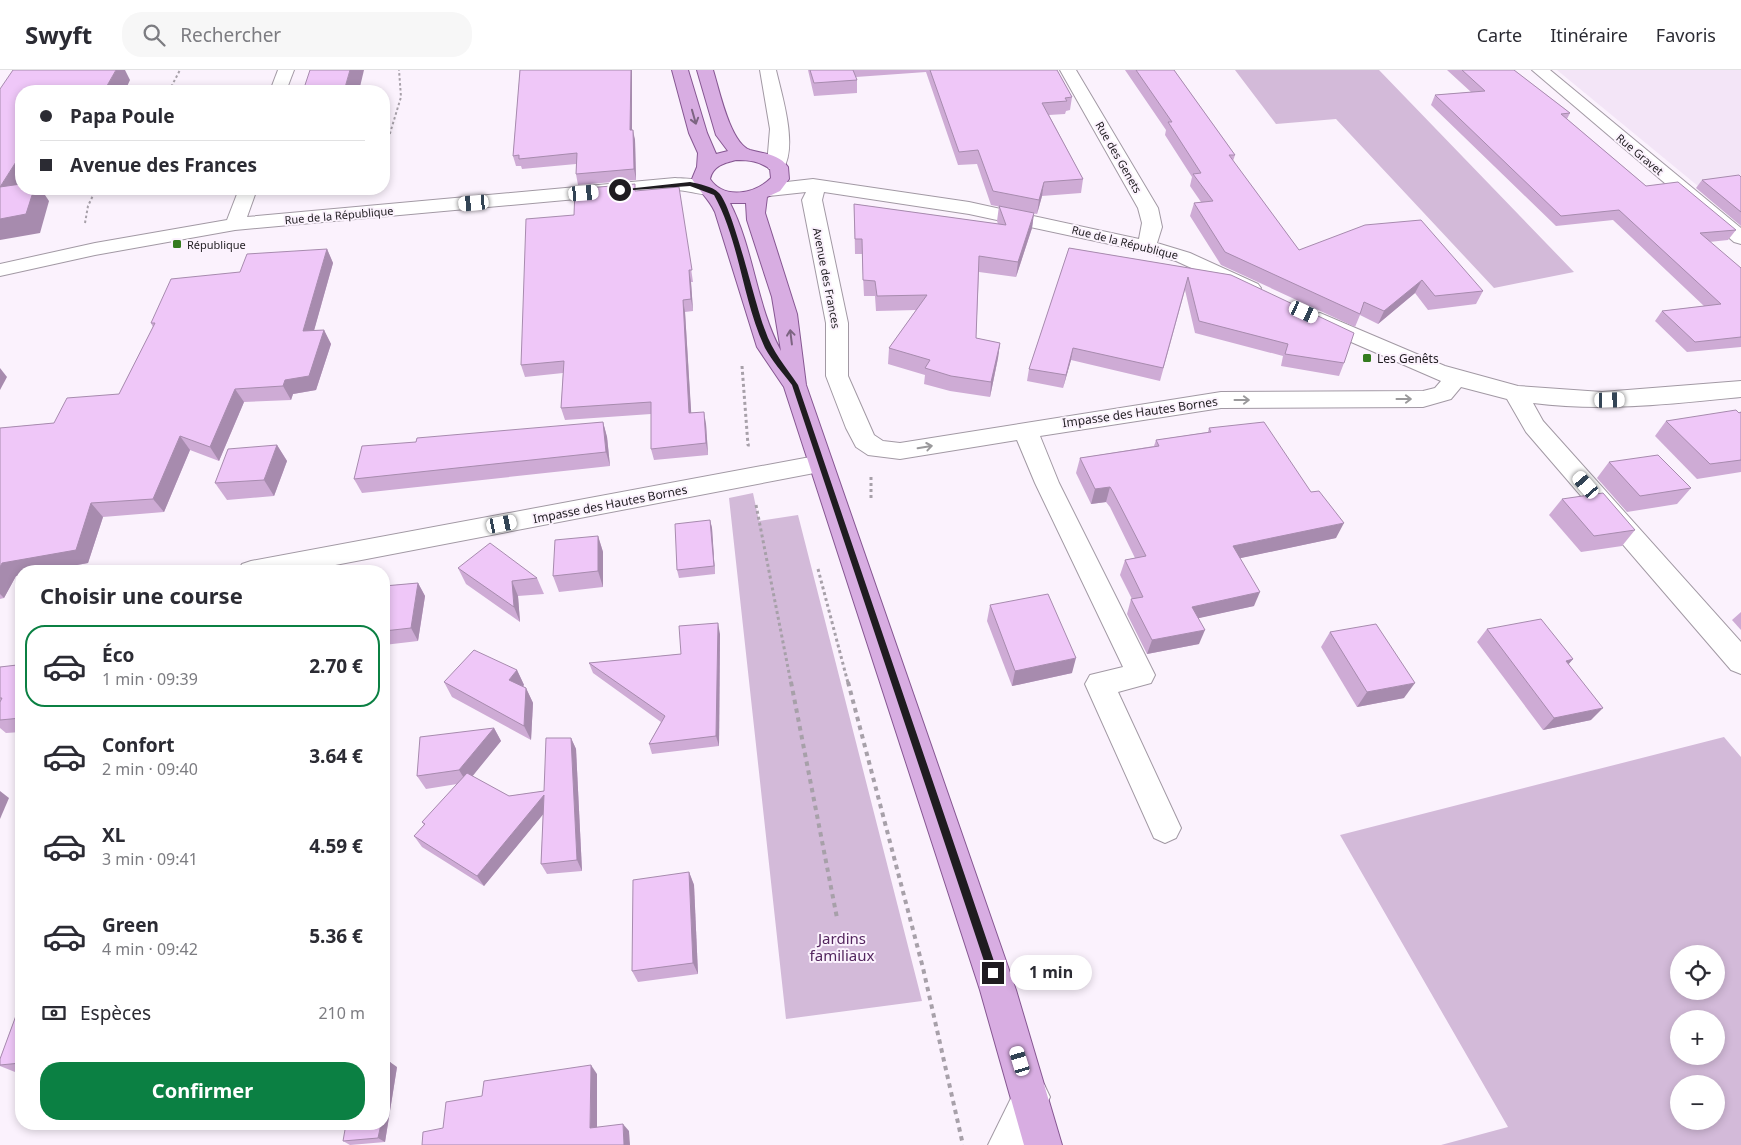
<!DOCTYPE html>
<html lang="fr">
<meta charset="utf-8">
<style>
:root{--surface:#fff;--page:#f7f7f7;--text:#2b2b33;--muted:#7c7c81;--line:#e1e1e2;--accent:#0b8043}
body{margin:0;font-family:"Noto Sans",sans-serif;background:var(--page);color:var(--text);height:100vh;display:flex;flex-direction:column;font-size:19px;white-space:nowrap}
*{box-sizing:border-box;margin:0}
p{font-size:16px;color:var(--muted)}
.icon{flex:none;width:28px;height:28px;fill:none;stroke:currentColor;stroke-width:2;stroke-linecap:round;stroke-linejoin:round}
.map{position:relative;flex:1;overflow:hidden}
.side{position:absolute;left:15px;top:495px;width:375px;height:565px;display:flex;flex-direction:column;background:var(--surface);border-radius:20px;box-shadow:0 2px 8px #0003}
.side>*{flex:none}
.guide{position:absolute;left:15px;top:15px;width:375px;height:110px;border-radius:20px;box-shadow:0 2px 8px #0003;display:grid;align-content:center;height:110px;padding:0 25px;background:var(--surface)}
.tools{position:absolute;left:1670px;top:875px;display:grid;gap:10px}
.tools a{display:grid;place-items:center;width:55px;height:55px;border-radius:50%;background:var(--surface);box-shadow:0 2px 8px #0003;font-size:25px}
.end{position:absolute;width:22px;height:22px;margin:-11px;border:6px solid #1f1c20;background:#fff;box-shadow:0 0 0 2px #fff}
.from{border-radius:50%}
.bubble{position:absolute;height:35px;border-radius:18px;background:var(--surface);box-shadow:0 2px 8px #0003;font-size:16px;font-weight:700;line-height:35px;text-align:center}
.car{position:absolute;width:15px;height:30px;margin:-15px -8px;border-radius:6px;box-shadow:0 0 4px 1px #0007;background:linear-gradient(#fff 24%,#345 0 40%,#fff 0 76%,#345 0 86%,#fff 0)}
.guide b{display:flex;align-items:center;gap:18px;height:48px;font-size:19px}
.guide b+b{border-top:1px solid var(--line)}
.guide i{width:12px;height:12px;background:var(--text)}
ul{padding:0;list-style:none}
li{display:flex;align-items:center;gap:15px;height:82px;margin:0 10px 8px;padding:0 15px;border:2px solid transparent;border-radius:20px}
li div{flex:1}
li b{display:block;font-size:19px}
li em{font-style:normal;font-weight:700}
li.active{border-color:var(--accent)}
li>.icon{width:45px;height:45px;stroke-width:1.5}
h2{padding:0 25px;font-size:22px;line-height:60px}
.pay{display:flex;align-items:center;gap:12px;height:55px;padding:0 25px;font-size:19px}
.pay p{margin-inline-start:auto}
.cta{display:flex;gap:10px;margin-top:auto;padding:10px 25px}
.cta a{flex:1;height:58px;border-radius:20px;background:var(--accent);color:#fff;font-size:20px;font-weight:700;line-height:58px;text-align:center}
header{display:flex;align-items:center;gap:30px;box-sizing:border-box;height:70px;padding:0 25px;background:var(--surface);border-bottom:1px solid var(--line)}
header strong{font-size:24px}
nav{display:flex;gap:28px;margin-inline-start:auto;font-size:18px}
.search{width:350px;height:45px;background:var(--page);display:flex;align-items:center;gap:12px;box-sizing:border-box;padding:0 18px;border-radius:20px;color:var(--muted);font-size:19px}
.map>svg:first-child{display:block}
.built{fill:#f3e5f7}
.green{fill:#d3bad9;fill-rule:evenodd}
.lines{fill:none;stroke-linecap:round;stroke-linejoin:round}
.minor-casing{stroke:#a299a4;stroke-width:2}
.major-casing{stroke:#865792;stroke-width:2}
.path-far2{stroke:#a7a0a9;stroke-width:2;stroke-dasharray:2.5 2.5;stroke-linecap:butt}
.path-far1{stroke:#a7a0a9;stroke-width:3;stroke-dasharray:3 3;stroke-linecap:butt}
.path{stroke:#a7a0a9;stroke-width:4;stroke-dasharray:4.5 4.5;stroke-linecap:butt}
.minor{fill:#fff;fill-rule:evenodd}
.major{fill:#d8ade2;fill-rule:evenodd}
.wall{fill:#ceabd5}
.shaded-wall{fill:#a78bae}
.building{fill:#efc7f8;stroke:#a78bae}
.oneway{stroke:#7c6481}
.oneway2{stroke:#9a999b}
.route{fill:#1f1c20}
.poi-dot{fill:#347b1f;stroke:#fbf2fd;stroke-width:2}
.labels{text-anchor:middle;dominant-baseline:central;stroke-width:4;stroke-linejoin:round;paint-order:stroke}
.far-street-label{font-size:11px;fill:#1f1c20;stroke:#fbf2fd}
.far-poi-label{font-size:11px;fill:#1f1c20;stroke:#fbf2fd;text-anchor:start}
.poi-label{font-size:12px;fill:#1f1c20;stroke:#fbf2fd;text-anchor:start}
.street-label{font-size:12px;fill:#1f1c20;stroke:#fbf2fd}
.near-park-label{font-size:15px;fill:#53255e;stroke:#fbf2fd}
</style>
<header>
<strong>Swyft</strong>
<div class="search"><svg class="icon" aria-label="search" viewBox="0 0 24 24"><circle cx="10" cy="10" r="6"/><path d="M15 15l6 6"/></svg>Rechercher</div>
<nav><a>Carte</a><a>Itinéraire</a><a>Favoris</a></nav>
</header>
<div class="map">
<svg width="1741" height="1075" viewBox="0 0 1741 1075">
<rect width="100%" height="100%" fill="#fbf2fd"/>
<!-- built -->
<path class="built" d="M1557,0H1741V112L1698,116Z"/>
<!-- green -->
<g class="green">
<path d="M1235,0H1379L1574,202L1494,218L1336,49L1276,54Z"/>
<path d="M753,423L759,451L798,445L922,931L786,949L729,428Z"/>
<path d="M1724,667L1741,687V1075H1441L1508,1057L1340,765ZM1679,884H1716V921H1679ZM1679,949H1716V986H1679ZM1679,1014H1716V1051H1679Z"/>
</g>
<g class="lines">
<!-- minor casing -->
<g class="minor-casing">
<g id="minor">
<path d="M278,0H294L286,21H270Z"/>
<path d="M760,0H776C782,26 798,76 783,99H769L767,95L770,59Z"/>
<path d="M1060,0H1076L1158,138L1162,157L1157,173L1190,183L1258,214L1261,218L1258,222L1251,224L1244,222L1176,191L1142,181L969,144L824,122L822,130L848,253V306L874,365L883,371L900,373L1221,322L1423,321L1435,318L1441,311L1312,255L1309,250L1312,245L1320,243L1445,296L1518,316L1602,322L1741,311V327C1672,334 1602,342 1533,333L1543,351L1741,572V604L1731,600L1526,362L1507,329L1461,317L1451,329L1423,337L1221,338L1040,366L1059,413L1155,605L1151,613L1118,622L1181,758L1176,768L1165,773L1154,768L1085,614L1090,605L1123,597L1035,413L1017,370L900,389L868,385L856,377L846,358L826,306V253L802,130L806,122L769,126L762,124L760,120L762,116L769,114L813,109L969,132L1139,169L1142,153L1138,138Z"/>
<path d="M1532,0H1550L1741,158V174L1734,172Z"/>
<path d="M675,108C688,109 710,108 718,120L716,124C705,127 688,120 675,120L235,160L95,185L0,206V194L95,173L227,150L239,119H257L247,147Z"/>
<path d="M821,385L830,388L833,394L830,400L304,501H238L242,494L251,491Z"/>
<path d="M1031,1008L1044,1014L1050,1027L1027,1075H988L1018,1014Z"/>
</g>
</g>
<!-- major casing -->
<g class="major-casing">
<path id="major" d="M672,0H688L707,63L716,84L728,81L716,65L697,0H713C719,19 730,73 750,80C764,84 779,84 788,97L789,109L780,121L767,127L765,143L797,244L806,315L1016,920L1062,1075H1024L980,920L784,317L757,277L715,142C709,129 699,121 692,109L697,97L698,83L689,63ZM736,90C749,90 759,91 770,99L771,108C755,124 724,130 710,109C713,96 724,93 736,90ZM730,133H746L747,150L772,227L781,281C756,235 754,180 730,133Z"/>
</g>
<!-- path-far2 -->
<g class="path-far2">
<path d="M169,21L180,0"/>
<path d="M384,83L401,27L399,0"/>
<path d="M85,153L88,136L96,119"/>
</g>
<!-- path-far1 -->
<g class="path-far1">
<path d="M742,296L748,375H750"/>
<path d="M871,407V431"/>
<path d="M756,435L791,613"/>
<path d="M818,499L848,613"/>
</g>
<!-- path -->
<g class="path">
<path d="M791,612L837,848"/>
<path d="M848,612L923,898L963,1075"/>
</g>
<!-- minor -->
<use href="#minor" class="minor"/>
<!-- major -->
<use href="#major" class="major"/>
</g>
<!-- wall -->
<g class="wall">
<path d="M520,0H632V60L635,70L636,110L578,115L576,104V94L522,99L521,96H516L513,86Z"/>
<path d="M808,0H1057L1072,27L1070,40L1066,41L1065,44L1049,45L1083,109L1081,123L1042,126L1037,144L991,135L977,94L958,95L926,2L856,7L857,10V23L814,26Z"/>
<path d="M1125,0H1174L1235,85L1233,91L1299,180L1483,221L1476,234L1428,240L1415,223L1378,254L1360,245L1355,257L1221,195L1190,146L1194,133L1201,132L1190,116L1192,107L1165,65L1166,60Z"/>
<path d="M1447,0H1514L1570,43L1567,49L1646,116L1736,160L1728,170L1709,172L1741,198V277L1687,282L1655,251L1662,241L1704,236L1613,150L1556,156L1431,35L1435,25L1471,22Z"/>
<path d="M1741,107V156L1696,118L1702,110Z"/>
<path d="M679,117L693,212H691L693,241L685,242L691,343L706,354L708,385L654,390L651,379V344L565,350L561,338L563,303L525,307L521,295L636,121Z"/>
<path d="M854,134L998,154L997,151L999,136L1034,143L1032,158L1016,207L979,202L976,268L1000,273L998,288L990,327L950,321L924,314L925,305L888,294L889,278L916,240L876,241L875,226H864L862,184H855Z"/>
<path d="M1069,178L1231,205L1344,293L1339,306L1281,296L1283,286L1195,263L1185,220L1160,311L1071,290L1063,318L1027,311L1029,299Z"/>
<path d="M327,179L333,193L314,260H324L331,274L316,320L293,324L291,330L244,332L219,391L190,380L164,442L103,447L88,493L44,501H21V505L16,506L4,528L0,529V358L54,353L119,324L153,257L151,253L240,202Z"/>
<path d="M1741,342V402L1697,409L1655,366L1666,351Z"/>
<path d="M603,352L607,367L610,396L362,423L354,409L416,372Z"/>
<path d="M1209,358L1336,468L1240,488L1254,536L1198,548L1199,574L1147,584L1127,544L1131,529H1132L1120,505L1125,490L1135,488L1110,437L1106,432L1091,434L1076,403L1080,388L1154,376L1156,370L1208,362Z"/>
<path d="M277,375L287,391L274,426L227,430L215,413Z"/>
<path d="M1609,392L1691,418L1677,434L1627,442L1597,408Z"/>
<path d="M1562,429L1635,460L1622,476L1581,482L1549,445Z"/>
<path d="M710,450L712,458L715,504L679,508L677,500Z"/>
<path d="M598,466L603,482V517L559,522L553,506Z"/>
<path d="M458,498L537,508L544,524L518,526L520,552L466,514Z"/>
<path d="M418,513L425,526L418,571L384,575V516Z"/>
<path d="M990,535L1072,603L1012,616L987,551Z"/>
<path d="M1741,542V560L1732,550Z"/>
<path d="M1487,559L1573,589L1568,594L1591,650L1543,660L1477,572Z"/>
<path d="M1330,562L1404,628L1357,637L1321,577Z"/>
<path d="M720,564L719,676L652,684L649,674L661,652L593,603L589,593L681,584Z"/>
<path d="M21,586V662L6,663L0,658V597L17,595Z"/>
<path d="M517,600L524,615L523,616L526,618L533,633L531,670L452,627L444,612Z"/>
<path d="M494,658L501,671L472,706L509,726L544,721L571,668L576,679L582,801L547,804L541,794L543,744L484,816L422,777L414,766L424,755L422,752L457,714L426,719L417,706Z"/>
<path d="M689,802L694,815L698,904L638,912L632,901Z"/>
<path d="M21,932V1004H20L0,996V989Z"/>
<path d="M397,997L385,1072L350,1075L343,1071Z"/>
</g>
<!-- shaded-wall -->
<g class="shaded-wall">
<path d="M116,0H125L130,10L125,21H104Z"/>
<path d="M350,0H364L359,21H344Z"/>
<path d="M631,0H632V70L630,60Z"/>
<path d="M633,60L635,70L636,110L634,99Z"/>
<path d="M21,84V119L0,117Z"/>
<path d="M1044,112L1042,126L1037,144L1039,130Z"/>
<path d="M34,119H41L49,131L40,163L0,170V149Z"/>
<path d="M1034,143L1032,158L1016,207L1018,192Z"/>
<path d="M327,179L333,193L310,275L303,261Z"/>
<path d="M689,200L691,212L693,241L691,229Z"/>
<path d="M1422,210L1415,223L1378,254L1384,241Z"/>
<path d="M683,230L685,242L692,355L689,343Z"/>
<path d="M324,260L331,274L316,320L293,324L291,330L283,316L285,310Z"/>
<path d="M1000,273L998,288L990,327L991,312Z"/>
<path d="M1073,278L1071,290L1063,318L1066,305Z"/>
<path d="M0,298L7,307L0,320Z"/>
<path d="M235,319L244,332L219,391L210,377Z"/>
<path d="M704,342L706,354L708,385L706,373Z"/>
<path d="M603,352L607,367L610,396L606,382Z"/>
<path d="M180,366L190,380L164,442L153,429Z"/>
<path d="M277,375L287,391L274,426L264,410Z"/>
<path d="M1110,417L1106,432L1091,434L1095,419Z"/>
<path d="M91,433L103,447L88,493L44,501H21V505L16,506L4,528L0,524V497L2,493Z"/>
<path d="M710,450L712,458L715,504L714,496Z"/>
<path d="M1344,453L1336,468L1227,491L1233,476Z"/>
<path d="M598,466L603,482V517L598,501Z"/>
<path d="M512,511L518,526L520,552L514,537Z"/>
<path d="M418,513L425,526L418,571L411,558Z"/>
<path d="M1260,522L1254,536L1186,551L1192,537Z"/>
<path d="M718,553L720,564L719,676L716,666Z"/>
<path d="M1205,560L1199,574L1147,584L1152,570Z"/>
<path d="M1076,588L1072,603L1012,616L1015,601Z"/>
<path d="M1573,589L1562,602L1566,591Z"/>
<path d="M517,600L524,615L516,625L509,610Z"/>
<path d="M1415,613L1404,628L1357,637L1367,622Z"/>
<path d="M526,618L533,633L531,670L524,656Z"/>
<path d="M1603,638L1591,650L1543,660L1554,648Z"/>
<path d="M494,658L501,671L467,713L459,700Z"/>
<path d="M571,668L576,679L582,801L577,790Z"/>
<path d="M0,721L9,728L0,749Z"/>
<path d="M544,725L550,736L484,816L477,806Z"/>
<path d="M689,802L694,815L698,904L693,893Z"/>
<path d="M390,992L397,997L385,1072L378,1068L381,1054H384V1034Z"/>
<path d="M591,995L597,1004V1066L590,1058Z"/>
<path d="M623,1054L629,1061L630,1075H624Z"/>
</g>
<!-- building -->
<g class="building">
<path d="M13,0H116L104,21H21V84L0,117L21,114V119H34L26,144L0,149V19Z"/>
<path d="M310,0H350L344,21H303Z"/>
<path d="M520,0H631L630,60H633L634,99L576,104L577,83L519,89V85L513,86Z"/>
<path d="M810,0H853L857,10L814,13Z"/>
<path d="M930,0H1057L1072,27L1065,28L1067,31L1042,33L1083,109L1044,112L1039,130L993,121L978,80L959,82Z"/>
<path d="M1136,0H1174L1235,85H1229L1299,180L1365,155L1421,150L1483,221L1435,226L1422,210L1384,241L1364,232L1360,244L1225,182L1194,133L1213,131L1193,104L1201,103L1168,52H1172Z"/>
<path d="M1462,0H1514L1570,43L1561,44L1646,116L1678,112L1736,160L1700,163L1741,198V267L1695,272L1662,241L1721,234L1619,140L1561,146L1435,25L1485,21Z"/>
<path d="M1739,105L1741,107V142L1702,110Z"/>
<path d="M635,114V121L679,117L692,200H689L691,229L683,230L689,343L704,342L706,373L651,379V332L561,338L564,291L521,295L526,149L574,145L575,119Z"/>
<path d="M854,134L1006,155L999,136L1034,143L1018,192L979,186L976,268L1000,273L991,312L951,306L925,298L930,290L889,278L927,225L877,226L875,211L863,210L862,169H855Z"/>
<path d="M1069,178L1231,205L1354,263L1344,293L1285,284L1288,274L1199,251L1188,207L1163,298L1073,278L1066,305L1029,299Z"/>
<path d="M327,179L303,261L324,260L309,306L285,310L283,316L235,319L210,377L180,366L153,429L91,433L76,480L2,493L0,497V358L54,353L67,328L119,324L155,253H151L171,209L240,202L247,184Z"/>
<path d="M1736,340L1739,343L1741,342V390L1710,394L1666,351Z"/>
<path d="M603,352L606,382L354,409L362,376L416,372L417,368Z"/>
<path d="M1264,352L1311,422L1319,421L1344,453L1233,476L1260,522L1192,537L1205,560L1152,570L1131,529L1143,527L1125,490L1146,486L1113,422L1110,417L1095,419L1080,388L1159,376L1156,370L1211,362L1209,358Z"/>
<path d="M277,375L264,410L215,413L228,379Z"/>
<path d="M1658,385L1691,418L1640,426L1609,392Z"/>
<path d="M1603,423L1635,460L1594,466L1562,429Z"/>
<path d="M710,450L714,496L677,500L675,454Z"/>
<path d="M598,466V501L553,506L555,470Z"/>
<path d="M490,473L537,508L512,511L514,537L458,498Z"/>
<path d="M418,513L411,558L384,561V516Z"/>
<path d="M1048,524L1076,588L1015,601L990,535Z"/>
<path d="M1541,549L1573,589L1566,591L1603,638L1554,648L1487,559Z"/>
<path d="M718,553L716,666L649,674L665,646L589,593L681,584L679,556Z"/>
<path d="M1376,554L1415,613L1367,622L1330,562Z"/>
<path d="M474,580L517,600L509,610L526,618L524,656L444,612Z"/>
<path d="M21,586V648L0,650V632L2,628H0V597L17,595Z"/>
<path d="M494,658L459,700L417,706L420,667Z"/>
<path d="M546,668H571L577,790L541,794L544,725L477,806L414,766L425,754L422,752L467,703L509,726L544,721Z"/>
<path d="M689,802L693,893L632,901L633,810Z"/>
<path d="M21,932V993L0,995V989Z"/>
<path d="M390,992L384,1034V993Z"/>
<path d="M591,995L590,1058L623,1054L624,1075H422L423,1062L443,1058L446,1032L482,1026L484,1011Z"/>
<path d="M346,1054H381L378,1068L343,1071Z"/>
</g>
<!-- one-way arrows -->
<defs><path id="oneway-shaft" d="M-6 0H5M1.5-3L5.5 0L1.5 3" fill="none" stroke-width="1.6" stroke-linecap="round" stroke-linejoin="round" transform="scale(1.25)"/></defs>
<g class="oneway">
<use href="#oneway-shaft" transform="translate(694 47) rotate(74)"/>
<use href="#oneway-shaft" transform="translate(791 267) rotate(-97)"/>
</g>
<g class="oneway2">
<use href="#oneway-shaft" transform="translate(1404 329)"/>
<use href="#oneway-shaft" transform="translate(1242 330)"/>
<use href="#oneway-shaft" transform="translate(925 377) rotate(-9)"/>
</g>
<!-- route -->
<path class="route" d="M690,112C699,114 712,116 719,123C733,137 755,235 765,260C772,281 786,297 798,315L998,903L993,908L988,903L792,315C783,303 772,291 765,278C742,229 740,172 714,125L690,116L620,121L617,120Z"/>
<!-- markers -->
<g class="poi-dot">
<rect x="172" y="169" width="10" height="10" rx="2.5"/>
<rect x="1362" y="283" width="10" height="10" rx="2.5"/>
</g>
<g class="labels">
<!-- far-street labels -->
<g class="far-street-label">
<text transform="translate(1640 84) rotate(40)">Rue Gravet</text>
<text transform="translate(1119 87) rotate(60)">Rue des Genets</text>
<text transform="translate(339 145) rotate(-5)">Rue de la République</text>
<text transform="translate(1125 172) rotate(14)">Rue de la République</text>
<text transform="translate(827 208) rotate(79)">Avenue des Frances</text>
</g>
<!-- far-poi labels -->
<g class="far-poi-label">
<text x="187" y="174">République</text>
</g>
<!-- poi labels -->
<g class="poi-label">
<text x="1377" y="288">Les Genêts</text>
</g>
<!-- street labels -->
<g class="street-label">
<text transform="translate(1140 342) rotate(-8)">Impasse des Hautes Bornes</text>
<text transform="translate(610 434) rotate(-11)">Impasse des Hautes Bornes</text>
</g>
<!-- near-park labels -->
<g class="near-park-label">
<text x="842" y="868">Jardins<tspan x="842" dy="17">familiaux</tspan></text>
</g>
</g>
</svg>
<div class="tools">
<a><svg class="icon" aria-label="locate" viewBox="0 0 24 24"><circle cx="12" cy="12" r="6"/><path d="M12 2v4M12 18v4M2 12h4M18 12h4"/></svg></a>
<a>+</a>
<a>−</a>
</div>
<i class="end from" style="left:620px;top:120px"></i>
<i class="end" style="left:993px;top:903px"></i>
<div class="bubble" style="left:1010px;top:885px;width:82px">1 min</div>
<i class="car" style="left:584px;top:123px;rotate:85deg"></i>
<i class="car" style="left:474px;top:133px;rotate:265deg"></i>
<i class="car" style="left:1304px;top:242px;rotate:115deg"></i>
<i class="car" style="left:1610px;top:330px;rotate:89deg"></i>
<i class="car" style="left:1586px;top:415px;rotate:319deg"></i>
<i class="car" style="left:502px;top:454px;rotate:79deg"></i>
<i class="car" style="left:1020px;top:991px;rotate:343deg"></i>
<div class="guide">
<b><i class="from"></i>Papa Poule</b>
<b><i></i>Avenue des Frances</b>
</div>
<section class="side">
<h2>Choisir une course</h2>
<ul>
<li class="active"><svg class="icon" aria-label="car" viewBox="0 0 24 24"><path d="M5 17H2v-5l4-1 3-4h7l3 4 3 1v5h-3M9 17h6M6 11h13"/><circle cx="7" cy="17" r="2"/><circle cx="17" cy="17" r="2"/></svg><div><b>Éco</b><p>1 min · 09:39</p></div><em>2.70 €</em></li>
<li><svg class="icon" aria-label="car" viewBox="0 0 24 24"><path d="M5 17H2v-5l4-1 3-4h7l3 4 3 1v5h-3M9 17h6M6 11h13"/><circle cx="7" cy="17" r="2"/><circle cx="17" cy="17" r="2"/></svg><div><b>Confort</b><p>2 min · 09:40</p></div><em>3.64 €</em></li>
<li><svg class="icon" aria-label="car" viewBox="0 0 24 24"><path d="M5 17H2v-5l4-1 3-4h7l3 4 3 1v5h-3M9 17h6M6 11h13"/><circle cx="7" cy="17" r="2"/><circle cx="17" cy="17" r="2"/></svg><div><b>XL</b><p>3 min · 09:41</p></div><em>4.59 €</em></li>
<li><svg class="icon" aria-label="car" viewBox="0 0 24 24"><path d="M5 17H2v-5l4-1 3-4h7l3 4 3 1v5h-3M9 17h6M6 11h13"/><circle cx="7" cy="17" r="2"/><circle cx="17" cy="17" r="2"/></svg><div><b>Green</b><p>4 min · 09:42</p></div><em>5.36 €</em></li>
</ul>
<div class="pay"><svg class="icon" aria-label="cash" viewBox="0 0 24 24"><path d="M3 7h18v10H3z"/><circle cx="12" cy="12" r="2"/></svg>Espèces<p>210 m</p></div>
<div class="cta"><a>Confirmer</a></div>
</section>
</div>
